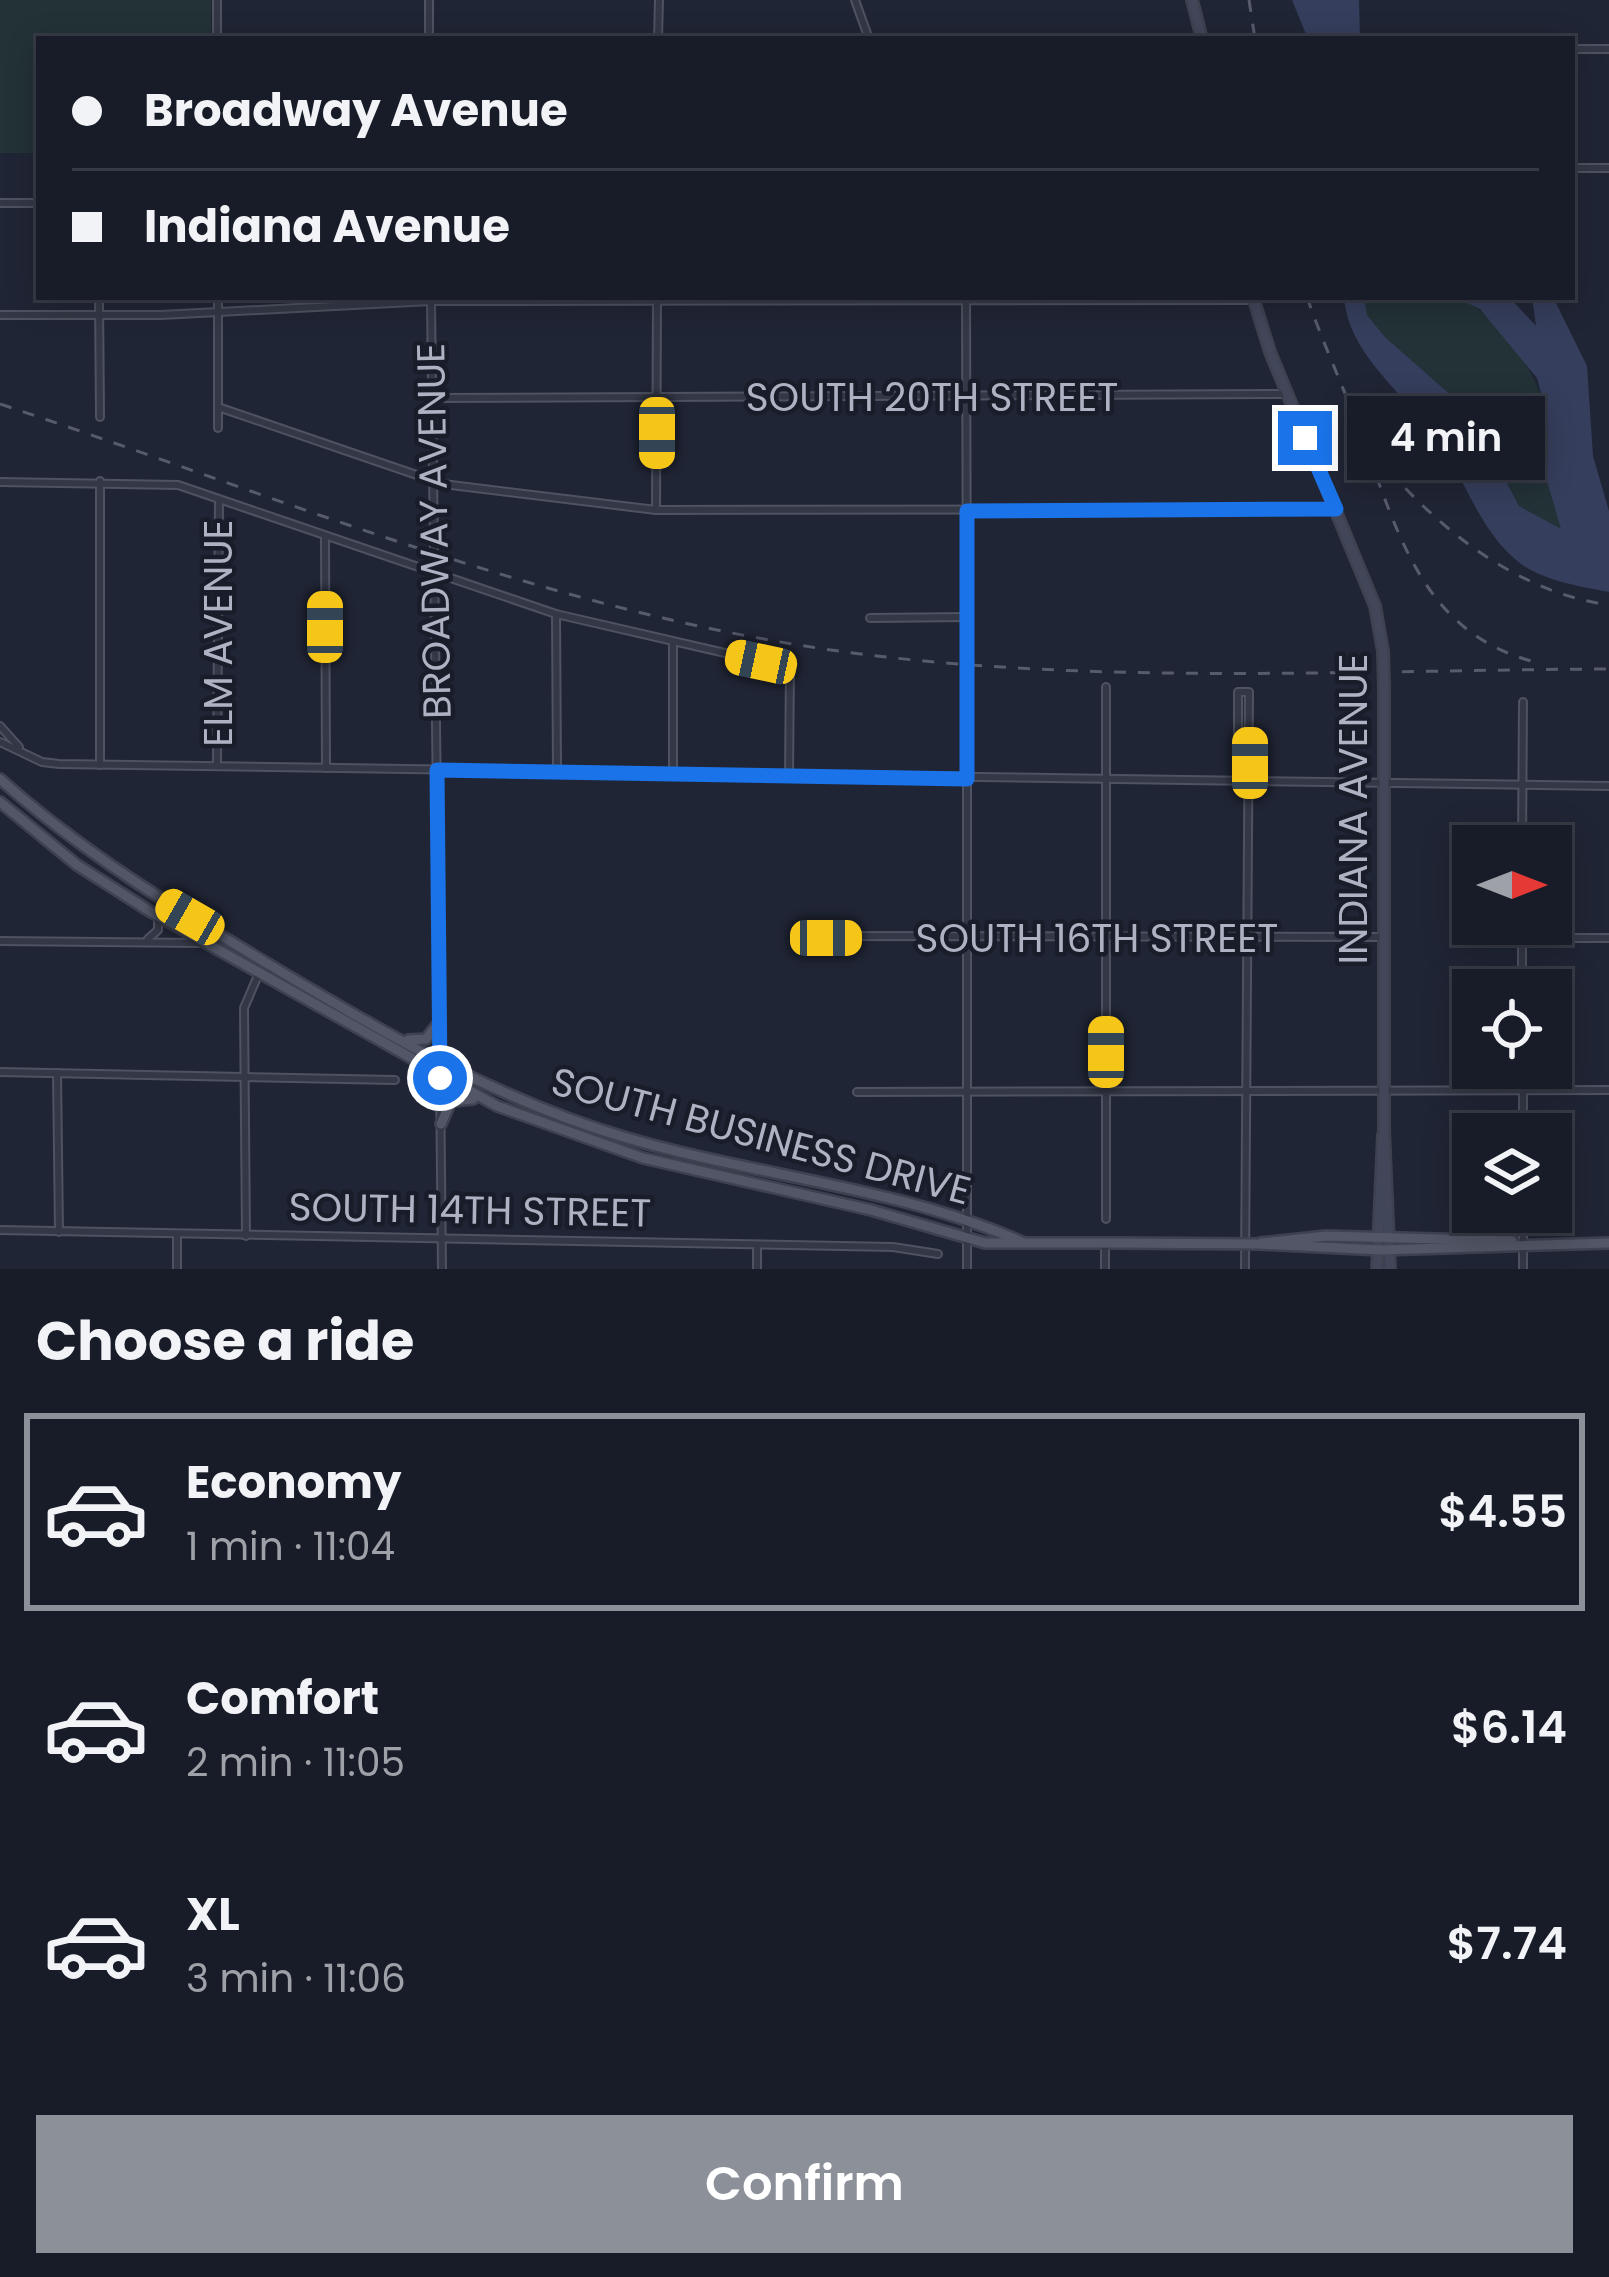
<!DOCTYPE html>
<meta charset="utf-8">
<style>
:root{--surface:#181c28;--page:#252934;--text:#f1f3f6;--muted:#9fa1a8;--line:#363a45;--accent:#8c9099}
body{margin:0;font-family:Poppins,sans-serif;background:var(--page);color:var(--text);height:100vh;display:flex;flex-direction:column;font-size:45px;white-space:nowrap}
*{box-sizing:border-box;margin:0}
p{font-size:39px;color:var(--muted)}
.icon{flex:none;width:66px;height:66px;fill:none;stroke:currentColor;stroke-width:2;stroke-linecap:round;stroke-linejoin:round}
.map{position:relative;height:1269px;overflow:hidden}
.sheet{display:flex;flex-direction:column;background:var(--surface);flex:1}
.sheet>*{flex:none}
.banner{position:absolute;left:36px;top:36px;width:1539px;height:264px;border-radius:0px;box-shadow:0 6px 30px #0003,0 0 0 3px var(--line);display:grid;align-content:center;height:264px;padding:0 36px;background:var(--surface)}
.needle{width:78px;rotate:90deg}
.tools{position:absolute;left:1452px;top:825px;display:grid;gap:24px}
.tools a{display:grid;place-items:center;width:120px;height:120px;border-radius:0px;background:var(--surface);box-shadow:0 6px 30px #0003,0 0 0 3px var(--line);font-size:60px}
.end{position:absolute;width:54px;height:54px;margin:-27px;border:15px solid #1a73e8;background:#fff;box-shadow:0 0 0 6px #fff}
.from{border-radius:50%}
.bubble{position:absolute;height:84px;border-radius:0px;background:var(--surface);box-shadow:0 6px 30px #0003,0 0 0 3px var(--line);font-size:39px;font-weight:600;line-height:84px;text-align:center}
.car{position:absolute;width:36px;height:72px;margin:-36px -18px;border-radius:15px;box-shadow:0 0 9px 3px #0007;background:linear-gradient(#f5c518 24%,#345 0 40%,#f5c518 0 76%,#345 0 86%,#f5c518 0)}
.banner b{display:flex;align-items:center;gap:42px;height:114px;font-size:45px}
.banner b+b{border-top:3px solid var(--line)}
.banner i{width:30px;height:30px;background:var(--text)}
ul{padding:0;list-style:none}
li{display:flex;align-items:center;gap:36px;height:198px;margin:0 24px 18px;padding:0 12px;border:6px solid transparent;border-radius:0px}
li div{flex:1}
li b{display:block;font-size:45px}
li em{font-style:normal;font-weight:600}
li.current{border-color:var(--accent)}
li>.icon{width:108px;height:108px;stroke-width:1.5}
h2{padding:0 36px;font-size:54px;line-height:144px}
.cta{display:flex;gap:24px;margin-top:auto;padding:24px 36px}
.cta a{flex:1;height:138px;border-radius:0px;background:var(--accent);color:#fff;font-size:48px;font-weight:600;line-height:138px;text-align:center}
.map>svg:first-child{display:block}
.park{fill:#233237}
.water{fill:#353e5c}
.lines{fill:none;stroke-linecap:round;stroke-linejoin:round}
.street-casing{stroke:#4e5261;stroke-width:10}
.secondary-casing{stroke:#3d4150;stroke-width:14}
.primary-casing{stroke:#3d4150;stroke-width:14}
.street{stroke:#343846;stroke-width:6}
.secondary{stroke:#424659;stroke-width:9}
.primary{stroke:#525666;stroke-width:9}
.rail{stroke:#565b6d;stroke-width:3;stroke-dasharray:12 12;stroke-linecap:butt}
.street-bridge-casing{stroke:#4e5261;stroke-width:10;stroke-linecap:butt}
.secondary-bridge-casing{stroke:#3d4150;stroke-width:14;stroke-linecap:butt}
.primary-bridge-casing{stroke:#3d4150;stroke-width:14;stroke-linecap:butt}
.street-bridge{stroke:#343846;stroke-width:6}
.secondary-bridge{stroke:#424659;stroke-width:9}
.primary-bridge{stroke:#525666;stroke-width:9}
.route{stroke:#1a73e8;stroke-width:15}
.labels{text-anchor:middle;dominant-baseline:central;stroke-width:9;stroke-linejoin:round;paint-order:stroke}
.street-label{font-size:39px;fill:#aeb2c3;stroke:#191d2a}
</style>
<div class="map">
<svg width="1609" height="1269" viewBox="0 0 1609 1269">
<rect width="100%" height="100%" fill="#202535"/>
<!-- park -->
<g class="park">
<path d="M0,0H211V39H39V153H0Z"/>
<path d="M1364,297C1393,297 1430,291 1458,298C1492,307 1540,376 1545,411C1552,453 1546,492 1563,531L1519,506L1470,412L1385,337L1367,315Z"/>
</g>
<!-- water -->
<g class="water">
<path d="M1292,0H1359L1360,39H1308Z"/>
<path d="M1344,297H1364L1367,315L1385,337L1470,412L1519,506L1561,529L1547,481L1545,408L1537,378L1480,309L1455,297H1509L1536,326L1532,297H1553L1587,366L1593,456L1609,511V592C1582,587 1544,581 1521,564C1481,534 1466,481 1439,442C1409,397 1348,356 1344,297Z"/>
</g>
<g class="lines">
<!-- street casing -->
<g class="street-casing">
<g id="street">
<path d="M217,0V39"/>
<path d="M429,0V39"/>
<path d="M855,0L869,39"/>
<path d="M658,39L659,0"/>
<path d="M1572,49H1609"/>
<path d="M1572,168H1609"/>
<path d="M0,203H39"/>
<path d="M99,297L100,417"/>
<path d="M966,297L967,642"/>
<path d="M431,301L440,1061"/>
<path d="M0,315H161L431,301L1253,300"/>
<path d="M433,398L1287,394"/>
<path d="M218,407L443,484L656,510L1335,509"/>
<path d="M218,428V297"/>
<path d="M100,481V765"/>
<path d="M0,482L178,485L556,614L790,668L789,775"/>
<path d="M656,510L657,298"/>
<path d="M325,539L326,768"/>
<path d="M556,614L557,771"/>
<path d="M870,618L967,617"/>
<path d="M673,645V773"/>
<path d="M0,726L19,747"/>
<path d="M0,742L42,762L59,764L1609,786"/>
<path d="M217,766L219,500"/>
<path d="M1522,846L1523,702"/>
<path d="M1522,924V990"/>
<path d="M810,936L1384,937"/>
<path d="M1522,938H1609"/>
<path d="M148,939L158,930V916"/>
<path d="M0,941L200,943"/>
<path d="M1523,1068V1134"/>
<path d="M0,1072L395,1080"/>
<path d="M57,1073L59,1232"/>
<path d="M440,1075L442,1269"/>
<path d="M857,1092L1609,1090"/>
<path d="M1523,1212V1269"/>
<path d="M1106,1219V687"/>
<path d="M0,1230L893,1247L938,1254"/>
<path d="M246,1236L244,1008L259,973"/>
<path d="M1105,1243V1269"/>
<path d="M757,1246V1269"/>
<path d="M177,1269V1234"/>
<path d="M967,1269V732"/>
<path d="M1245,1269L1249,692H1238V764L1245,783"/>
</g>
</g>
<!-- secondary casing -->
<g class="secondary-casing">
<g id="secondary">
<path d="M1192,0L1202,39"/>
<path d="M1253,297L1270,352L1375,606L1383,651"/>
<path d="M1384,687V1130L1390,1269"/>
<path d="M1377,1269L1383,1135"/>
</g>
</g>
<!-- primary casing -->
<g class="primary-casing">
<g id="primary">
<path d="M0,779C83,853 173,907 268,964C382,1032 499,1101 627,1138C756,1176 898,1187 1022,1242"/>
<path d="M0,802L77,865L151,912L497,1106L643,1158L871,1210L985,1243H1117"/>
<path d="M408,1040L426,1039L440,1021"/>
<path d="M441,1124L451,1101L473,1099"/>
<path d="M1260,1243L1326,1236L1512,1241"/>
<path d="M1259,1244L1381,1250L1609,1243"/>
</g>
</g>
<!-- street -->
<use href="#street" class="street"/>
<!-- secondary -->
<use href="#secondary" class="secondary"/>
<!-- primary -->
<use href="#primary" class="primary"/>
<!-- rail -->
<g class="rail">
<path d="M1249,0L1255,39"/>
<path d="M1307,297C1323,344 1345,390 1362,437C1398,532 1422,633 1535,662"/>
<path d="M0,404C254,488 505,593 769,640C1041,689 1333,670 1609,669"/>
<path d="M1374,452C1432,525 1515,592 1609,605"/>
</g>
<!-- street-bridge casing -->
<g class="street-bridge-casing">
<path id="street-bridge" d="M967,642V732"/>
</g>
<!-- secondary-bridge casing -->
<g class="secondary-bridge-casing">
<path id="secondary-bridge" d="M1383,651L1384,687"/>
</g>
<!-- primary-bridge casing -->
<g class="primary-bridge-casing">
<path id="primary-bridge" d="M1117,1243L1259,1244"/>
</g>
<!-- street-bridge -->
<use href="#street-bridge" class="street-bridge"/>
<!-- secondary-bridge -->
<use href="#secondary-bridge" class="secondary-bridge"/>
<!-- primary-bridge -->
<use href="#primary-bridge" class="primary-bridge"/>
</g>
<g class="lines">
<!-- route -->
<path class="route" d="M440,1078L437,770L967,779V511L1336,509L1305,438"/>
</g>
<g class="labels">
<!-- street labels -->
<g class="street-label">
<text x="932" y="397">SOUTH 20TH STREET</text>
<text transform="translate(434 531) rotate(-91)">BROADWAY AVENUE</text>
<text transform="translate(218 633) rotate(-90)">ELM AVENUE</text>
<text transform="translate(1353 809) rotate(-90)">INDIANA AVENUE</text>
<text x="1097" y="938">SOUTH 16TH STREET</text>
<text transform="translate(761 1136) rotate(15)">SOUTH BUSINESS DRIVE</text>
<text transform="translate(470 1210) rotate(1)">SOUTH 14TH STREET</text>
</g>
</g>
</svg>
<div class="tools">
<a><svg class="needle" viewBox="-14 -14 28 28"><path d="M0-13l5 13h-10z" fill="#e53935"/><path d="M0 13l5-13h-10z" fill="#9fa1a8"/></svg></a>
<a><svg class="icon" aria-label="locate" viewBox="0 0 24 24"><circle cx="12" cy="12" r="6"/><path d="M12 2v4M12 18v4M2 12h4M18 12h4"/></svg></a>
<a><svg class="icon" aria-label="layers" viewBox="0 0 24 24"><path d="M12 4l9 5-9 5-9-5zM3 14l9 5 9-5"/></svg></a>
</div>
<i class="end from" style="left:440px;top:1078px"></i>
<i class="end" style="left:1305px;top:438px"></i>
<div class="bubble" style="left:1347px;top:396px;width:198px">4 min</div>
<i class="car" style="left:657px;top:433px;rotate:180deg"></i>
<i class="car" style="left:325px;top:627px;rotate:0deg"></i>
<i class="car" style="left:761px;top:662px;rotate:282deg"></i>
<i class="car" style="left:1250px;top:763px;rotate:0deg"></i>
<i class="car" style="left:190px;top:917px;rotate:300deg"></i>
<i class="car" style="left:826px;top:938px;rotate:90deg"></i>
<i class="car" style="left:1106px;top:1052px;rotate:0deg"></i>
<div class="banner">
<b><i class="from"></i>Broadway Avenue</b>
<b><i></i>Indiana Avenue</b>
</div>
</div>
<section class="sheet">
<h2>Choose a ride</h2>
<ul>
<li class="current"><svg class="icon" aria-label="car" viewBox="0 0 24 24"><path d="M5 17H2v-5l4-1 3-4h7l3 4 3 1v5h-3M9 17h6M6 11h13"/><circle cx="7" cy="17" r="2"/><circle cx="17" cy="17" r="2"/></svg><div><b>Economy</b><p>1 min · 11:04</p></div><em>$4.55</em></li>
<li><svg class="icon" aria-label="car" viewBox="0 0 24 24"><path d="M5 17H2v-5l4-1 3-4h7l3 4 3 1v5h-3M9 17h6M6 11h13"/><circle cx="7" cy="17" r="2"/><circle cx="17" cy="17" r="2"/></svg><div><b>Comfort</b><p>2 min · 11:05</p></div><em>$6.14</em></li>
<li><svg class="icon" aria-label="car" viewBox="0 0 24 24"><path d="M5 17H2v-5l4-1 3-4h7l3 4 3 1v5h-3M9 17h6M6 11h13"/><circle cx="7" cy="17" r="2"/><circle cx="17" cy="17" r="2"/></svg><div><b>XL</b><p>3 min · 11:06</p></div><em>$7.74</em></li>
</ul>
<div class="cta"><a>Confirm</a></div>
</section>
